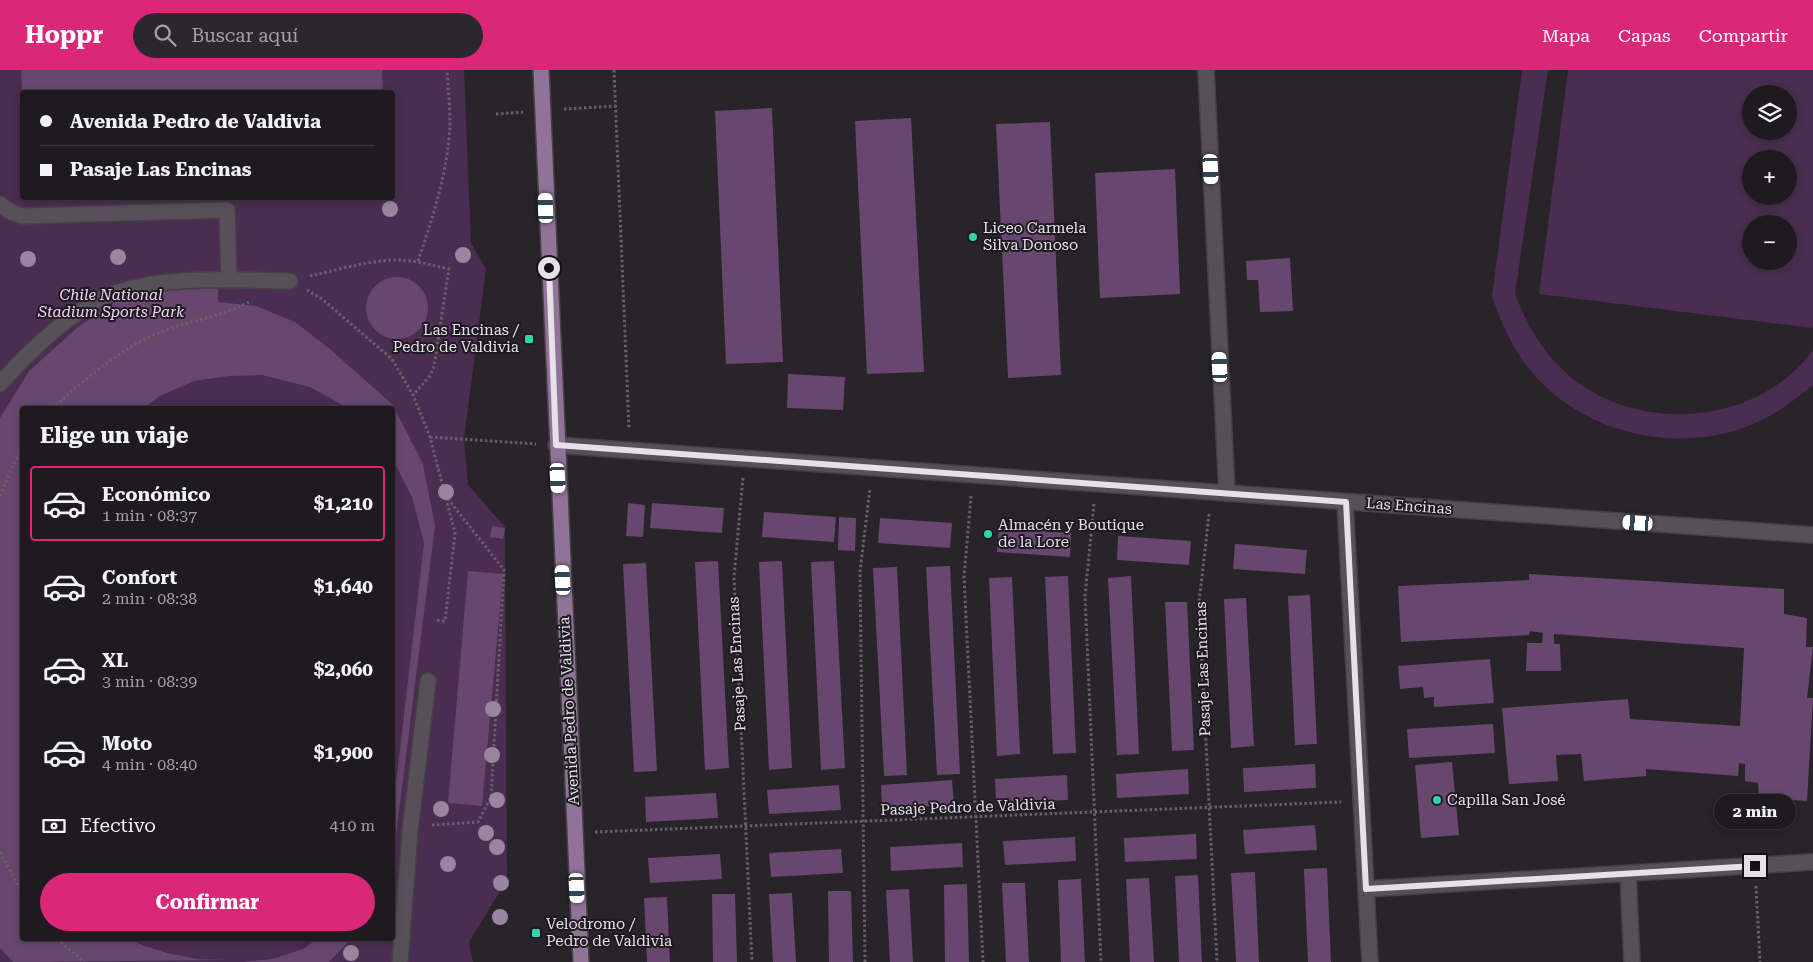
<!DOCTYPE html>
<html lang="es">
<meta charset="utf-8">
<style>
:root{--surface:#1f1a20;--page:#2c272d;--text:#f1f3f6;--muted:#a1a1a5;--line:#3c383e;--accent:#db2777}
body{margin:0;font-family:"Roboto Serif",serif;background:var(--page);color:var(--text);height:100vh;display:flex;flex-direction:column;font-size:19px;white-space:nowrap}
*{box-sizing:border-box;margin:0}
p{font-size:16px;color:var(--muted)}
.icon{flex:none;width:28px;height:28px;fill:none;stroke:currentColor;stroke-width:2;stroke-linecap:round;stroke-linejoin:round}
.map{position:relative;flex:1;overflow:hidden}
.panel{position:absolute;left:20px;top:336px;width:375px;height:535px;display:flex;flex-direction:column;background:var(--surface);border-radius:5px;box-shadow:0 2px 8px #0003,0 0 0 1px var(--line)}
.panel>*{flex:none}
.hud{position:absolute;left:20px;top:20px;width:375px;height:110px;border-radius:5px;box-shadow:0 2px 8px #0003,0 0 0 1px var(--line);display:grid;align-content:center;height:110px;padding:0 20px;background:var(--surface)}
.buttons{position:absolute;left:1742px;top:15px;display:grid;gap:10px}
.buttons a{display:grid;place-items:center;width:55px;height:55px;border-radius:50%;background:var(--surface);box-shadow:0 2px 8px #0003,0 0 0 1px var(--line);font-size:25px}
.end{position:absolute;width:22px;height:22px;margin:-11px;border:6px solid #e5e1e6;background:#111;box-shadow:0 0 0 2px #111}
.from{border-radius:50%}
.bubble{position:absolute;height:35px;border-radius:18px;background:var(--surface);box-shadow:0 2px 8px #0003,0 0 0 1px var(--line);font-size:16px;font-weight:700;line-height:35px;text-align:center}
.car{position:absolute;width:15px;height:30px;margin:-15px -8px;border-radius:6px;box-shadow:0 0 4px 1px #0007;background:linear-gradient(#fff 24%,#345 0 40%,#fff 0 76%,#345 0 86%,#fff 0)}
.hud b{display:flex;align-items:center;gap:18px;height:48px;font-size:19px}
.hud b+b{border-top:1px solid var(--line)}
.hud i{width:12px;height:12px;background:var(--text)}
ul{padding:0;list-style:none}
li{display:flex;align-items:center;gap:15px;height:75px;margin:0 10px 8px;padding:0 10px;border:2px solid transparent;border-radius:5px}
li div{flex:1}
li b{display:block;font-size:19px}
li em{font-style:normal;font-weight:700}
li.current{border-color:var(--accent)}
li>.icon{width:45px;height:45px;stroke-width:1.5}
h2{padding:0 20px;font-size:22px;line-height:60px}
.pay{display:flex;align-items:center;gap:12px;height:55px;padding:0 20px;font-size:19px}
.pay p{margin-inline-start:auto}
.primary-button{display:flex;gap:10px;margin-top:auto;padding:10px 20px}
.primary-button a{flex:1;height:58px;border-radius:30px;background:var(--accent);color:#fff;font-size:20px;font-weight:700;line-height:58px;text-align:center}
header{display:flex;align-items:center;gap:30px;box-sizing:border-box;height:70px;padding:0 25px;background:var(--accent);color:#fff}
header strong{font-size:24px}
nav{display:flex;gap:28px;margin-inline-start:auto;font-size:18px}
.search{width:350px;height:45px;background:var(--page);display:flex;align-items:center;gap:12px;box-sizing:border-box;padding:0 18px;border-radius:28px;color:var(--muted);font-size:19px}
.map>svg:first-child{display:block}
.green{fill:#4a2d50;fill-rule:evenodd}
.building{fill:#67476e}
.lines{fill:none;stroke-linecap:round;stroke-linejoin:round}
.minor-casing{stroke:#453f46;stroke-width:18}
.major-casing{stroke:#453f46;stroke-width:18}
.path{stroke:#666167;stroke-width:3;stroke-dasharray:2.5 2.5;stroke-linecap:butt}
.minor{stroke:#585059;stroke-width:15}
.major{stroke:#907396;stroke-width:15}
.tree{fill:#99859d}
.route{stroke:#e5e1e6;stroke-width:6}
.poi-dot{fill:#2fd4aa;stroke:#1f1921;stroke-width:2}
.labels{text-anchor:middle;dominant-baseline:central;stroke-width:4;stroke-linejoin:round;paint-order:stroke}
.poi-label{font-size:15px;fill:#e5e1e6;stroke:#1f1921;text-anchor:start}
.park-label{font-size:15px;font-style:italic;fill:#f5d5fb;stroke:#1f1921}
.street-label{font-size:15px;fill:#e5e1e6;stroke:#1f1921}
</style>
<header>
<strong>Hoppr</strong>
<div class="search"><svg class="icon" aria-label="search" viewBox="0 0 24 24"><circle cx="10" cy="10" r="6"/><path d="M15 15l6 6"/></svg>Buscar aquí</div>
<nav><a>Mapa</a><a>Capas</a><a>Compartir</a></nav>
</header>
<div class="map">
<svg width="1813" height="892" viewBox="0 0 1813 892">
<rect width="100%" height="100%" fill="#29232a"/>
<!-- green -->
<g class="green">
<path d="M0,0H464L471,173L486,199L464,369L468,415L505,457L507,810L469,872L473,892H0ZM22,22H392V128H22ZM22,339H392V869H22Z"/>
<path d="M1522,0H1548L1515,224C1527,255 1542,281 1566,303C1636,365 1757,357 1813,280V315C1798,327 1783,339 1766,348C1689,388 1585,368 1530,300C1512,278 1501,253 1492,226Z"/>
<path d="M1568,0H1813V258L1539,224ZM1751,24H1789V61H1751ZM1751,89H1789V126H1751ZM1751,154H1789V191H1751Z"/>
</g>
<!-- building -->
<g class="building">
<path d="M21,0H382L383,22H22Z"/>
<path d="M772,38L783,292L726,294L715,41Z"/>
<path d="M911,48L924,302L867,304L855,51Z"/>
<path d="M1050,52L1061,305L1008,308L996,54Z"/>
<path d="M1175,99L1180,224L1100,228L1095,103Z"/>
<path d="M1290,188L1293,241L1260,242L1258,210H1247L1246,191Z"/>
<circle cx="397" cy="238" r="31"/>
<path d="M218,214V232L256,236L295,252L330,279L393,335L423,394L435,456L395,773L392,780V748L424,473L412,427L392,388V339H350L310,317L262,305L229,306L194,311L160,326L142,339H22V869H131L142,875L167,883L197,889L229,890L13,892L0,878V348L29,301L78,257L116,231L163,217Z"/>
<path d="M788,304L845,307L843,340L787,338Z"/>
<path d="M628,433L645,435L643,467L626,466Z"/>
<path d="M652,433L724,438L722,463L650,458Z"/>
<path d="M764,442L836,447L834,472L762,467Z"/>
<path d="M839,447L856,448L855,481L838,480Z"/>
<path d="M880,448L952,453L950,478L878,473Z"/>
<path d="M492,456L505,458L503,469L490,467Z"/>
<path d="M999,458L1071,463L1070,487L997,482Z"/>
<path d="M1118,466L1191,471L1189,495L1117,490Z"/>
<path d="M1235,474L1307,480L1305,504L1233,499Z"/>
<path d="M718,491L729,698L705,700L695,492Z"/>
<path d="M782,491L792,698L769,700L759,492Z"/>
<path d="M834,491L845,698L821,700L811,492Z"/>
<path d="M646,493L657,701L634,702L623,494Z"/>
<path d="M950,496L960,704L937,705L926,497Z"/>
<path d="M897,497L907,705L884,706L873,498Z"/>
<path d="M468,501L503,504L482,736L448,733Z"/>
<path d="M1529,504L1784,519V544L1807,548L1806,577H1813L1807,628H1813L1807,731L1759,728L1758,713L1745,711V694L1739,693L1738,706L1646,699V706L1584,711L1581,684L1556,685L1558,711L1509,714L1502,638L1628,629L1630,649L1740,656L1744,578L1554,564V574H1560L1561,601H1526L1527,573H1542L1543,563L1530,561L1529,565L1401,572L1398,516L1529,510Z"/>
<path d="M1068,506L1076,683L1053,684L1045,507Z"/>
<path d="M1131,506L1139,684L1117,685L1108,508Z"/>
<path d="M1012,507L1020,684L997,686L989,508Z"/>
<path d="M1310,525L1317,674L1295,675L1288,526Z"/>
<path d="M1246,528L1254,676L1231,678L1224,529Z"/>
<path d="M1165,532H1187L1194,680L1172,681Z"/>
<path d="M1490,589L1494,633L1434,637V627L1424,628L1423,617L1400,619L1398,596Z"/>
<path d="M1493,654L1495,683L1409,688L1407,659Z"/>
<path d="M1452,692L1459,765L1421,768L1415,695Z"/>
<path d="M1315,694L1316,718L1244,722L1243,698Z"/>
<path d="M1188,699L1189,724L1117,728L1116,704Z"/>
<path d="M1067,705L1068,730L996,733L995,709Z"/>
<path d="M952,710L954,735L882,739L881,715Z"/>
<path d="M839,715L841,740L769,744L767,720Z"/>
<path d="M716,723L718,748L646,752L645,727Z"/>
<path d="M1315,755L1317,780L1245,784L1243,760Z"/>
<path d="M1196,764L1197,789L1125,792L1124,768Z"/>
<path d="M1075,767L1076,791L1005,795L1003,771Z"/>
<path d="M962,773L963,797L891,801L890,777Z"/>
<path d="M841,779L843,803L771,807L769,783Z"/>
<path d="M720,784L722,809L650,813L648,788Z"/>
<path d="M1327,798L1331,892H1308L1304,799Z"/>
<path d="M1255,802L1259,892H1236L1231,803Z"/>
<path d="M1198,805L1202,892H1179L1175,806Z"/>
<path d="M1149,808L1154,892H1130L1126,809Z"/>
<path d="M1081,809L1085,892H1061L1058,810Z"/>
<path d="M1002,813H1025L1029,892H1006Z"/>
<path d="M967,814L969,892H945L944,815Z"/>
<path d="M909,819L913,892H890L886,820Z"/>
<path d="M828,821H851L853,892H829Z"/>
<path d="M792,823L796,892H773L769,824Z"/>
<path d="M712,824H735L737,892H713Z"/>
<path d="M667,827L670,892H647L644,828Z"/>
<path d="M317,869H351L329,892H241L273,889L303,879Z"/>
</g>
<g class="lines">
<!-- minor casing -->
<g class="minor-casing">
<g id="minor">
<path d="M1206,0L1227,423"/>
<path d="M0,134L9,141L22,146L227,140L229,210"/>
<path d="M0,314C25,285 75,237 112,224C169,205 230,210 290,211"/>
<path d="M556,375L1813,465"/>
<path d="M1345,432L1370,892"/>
<path d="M1628,803L1632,892"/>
<path d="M1366,819L1813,792"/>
<path d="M400,892L410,761L428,611"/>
</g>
</g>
<!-- major casing -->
<g class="major-casing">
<path id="major" d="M541,0L581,892"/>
</g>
<!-- path -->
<g class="path">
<path d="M614,0L629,359"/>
<path d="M564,39L616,36"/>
<path d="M496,44L523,42"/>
<path d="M418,191C433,147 448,101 450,54C450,36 448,18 447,0"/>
<path d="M310,206C337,200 366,191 395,190C414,190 431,195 449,199L434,296L430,306L413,325"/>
<path d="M307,220L322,229L392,289L413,325L430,367L455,463L445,551L434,550"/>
<path d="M52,339C88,307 125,273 172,258C199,249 224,245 249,232"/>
<path d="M430,367L536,374"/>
<path d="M743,408L734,507L752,892"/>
<path d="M0,426L13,395L22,380"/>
<path d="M971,426L964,507L983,892"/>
<path d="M1094,434L1085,526L1101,892"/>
<path d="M1209,444L1199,533L1217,892"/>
<path d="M432,755L478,752L491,727L504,500L444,424"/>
<path d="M595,762L1341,732"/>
<path d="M0,782L22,822"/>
<path d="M1756,816L1760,892"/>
<path d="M57,869L84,892"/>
<path d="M865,892L860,502L870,418"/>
</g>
<!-- minor -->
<use href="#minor" class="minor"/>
<!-- major -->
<use href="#major" class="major"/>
</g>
<!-- trees -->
<g class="tree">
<circle cx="390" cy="139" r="8"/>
<circle cx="463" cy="185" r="8"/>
<circle cx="118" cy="187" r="8"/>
<circle cx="28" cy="189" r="8"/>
<circle cx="446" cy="422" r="8"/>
<circle cx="493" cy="639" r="8"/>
<circle cx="492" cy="685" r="8"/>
<circle cx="497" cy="730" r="8"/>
<circle cx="441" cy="739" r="8"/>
<circle cx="486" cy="763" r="8"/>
<circle cx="497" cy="777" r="8"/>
<circle cx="448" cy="794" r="8"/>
<circle cx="501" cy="813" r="8"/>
<circle cx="500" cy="847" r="8"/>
<circle cx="351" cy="883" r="8"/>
</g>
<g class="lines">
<!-- route -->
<path class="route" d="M549,198L556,375L1346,432L1366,819L1755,796"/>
</g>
<!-- markers -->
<g class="poi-dot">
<circle cx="973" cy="167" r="5"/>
<rect x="524" y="264" width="10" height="10" rx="2.5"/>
<circle cx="988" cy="464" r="5"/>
<circle cx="1437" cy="730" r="5"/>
<rect x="531" y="858" width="10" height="10" rx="2.5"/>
</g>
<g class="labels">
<!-- poi labels -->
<g class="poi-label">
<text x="983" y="158">Liceo Carmela<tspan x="983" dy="17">Silva Donoso</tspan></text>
<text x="519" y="260" text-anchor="end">Las Encinas /<tspan x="519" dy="17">Pedro de Valdivia</tspan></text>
<text x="998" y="455">Almacén y Boutique<tspan x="998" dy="17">de la Lore</tspan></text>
<text x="1447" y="730">Capilla San José</text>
<text x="546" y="854">Velodromo /<tspan x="546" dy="17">Pedro de Valdivia</tspan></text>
</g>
<!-- park labels -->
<g class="park-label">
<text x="111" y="225">Chile National<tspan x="111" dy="17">Stadium Sports Park</tspan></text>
</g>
<!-- street labels -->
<g class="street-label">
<text transform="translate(1409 436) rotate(4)">Las Encinas</text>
<text transform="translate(737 594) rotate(-93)">Pasaje Las Encinas</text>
<text transform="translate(1203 599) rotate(-92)">Pasaje Las Encinas</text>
<text transform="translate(569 641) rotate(-93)">Avenida Pedro de Valdivia</text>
<text transform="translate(968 737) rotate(-2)">Pasaje Pedro de Valdivia</text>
</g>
</g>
</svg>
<div class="buttons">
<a><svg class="icon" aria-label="layers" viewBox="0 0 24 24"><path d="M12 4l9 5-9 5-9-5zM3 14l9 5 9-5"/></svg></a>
<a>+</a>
<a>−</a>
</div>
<i class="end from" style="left:549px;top:198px"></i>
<i class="end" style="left:1755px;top:796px"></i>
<div class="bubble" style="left:1714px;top:724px;width:82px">2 min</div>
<i class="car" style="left:1211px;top:99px;rotate:177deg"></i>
<i class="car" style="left:546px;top:138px;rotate:358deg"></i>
<i class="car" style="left:1220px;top:297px;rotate:357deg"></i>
<i class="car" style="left:558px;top:408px;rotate:177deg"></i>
<i class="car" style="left:1638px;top:453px;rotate:274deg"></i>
<i class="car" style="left:563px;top:510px;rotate:357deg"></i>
<i class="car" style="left:577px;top:818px;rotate:177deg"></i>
<div class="hud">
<b><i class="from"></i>Avenida Pedro de Valdivia</b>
<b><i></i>Pasaje Las Encinas</b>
</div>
<section class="panel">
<h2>Elige un viaje</h2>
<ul>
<li class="current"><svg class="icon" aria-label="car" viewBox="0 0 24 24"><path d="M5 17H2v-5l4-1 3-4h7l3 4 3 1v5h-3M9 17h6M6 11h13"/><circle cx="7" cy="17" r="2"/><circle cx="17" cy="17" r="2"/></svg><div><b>Económico</b><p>1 min · 08:37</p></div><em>$1,210</em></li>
<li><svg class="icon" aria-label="car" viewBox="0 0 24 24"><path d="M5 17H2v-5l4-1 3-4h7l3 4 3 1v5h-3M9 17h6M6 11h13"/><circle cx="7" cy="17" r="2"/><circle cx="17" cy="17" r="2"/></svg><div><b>Confort</b><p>2 min · 08:38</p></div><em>$1,640</em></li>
<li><svg class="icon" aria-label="car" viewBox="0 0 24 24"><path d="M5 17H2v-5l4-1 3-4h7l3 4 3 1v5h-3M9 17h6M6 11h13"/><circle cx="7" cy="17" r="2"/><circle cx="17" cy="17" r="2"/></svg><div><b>XL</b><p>3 min · 08:39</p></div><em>$2,060</em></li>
<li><svg class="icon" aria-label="car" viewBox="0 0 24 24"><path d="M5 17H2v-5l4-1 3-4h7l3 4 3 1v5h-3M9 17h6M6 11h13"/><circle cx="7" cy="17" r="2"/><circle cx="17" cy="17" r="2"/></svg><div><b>Moto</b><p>4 min · 08:40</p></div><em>$1,900</em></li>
</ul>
<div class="pay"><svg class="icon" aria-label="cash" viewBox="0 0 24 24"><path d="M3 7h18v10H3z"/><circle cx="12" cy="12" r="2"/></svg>Efectivo<p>410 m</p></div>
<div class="primary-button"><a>Confirmar</a></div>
</section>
</div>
